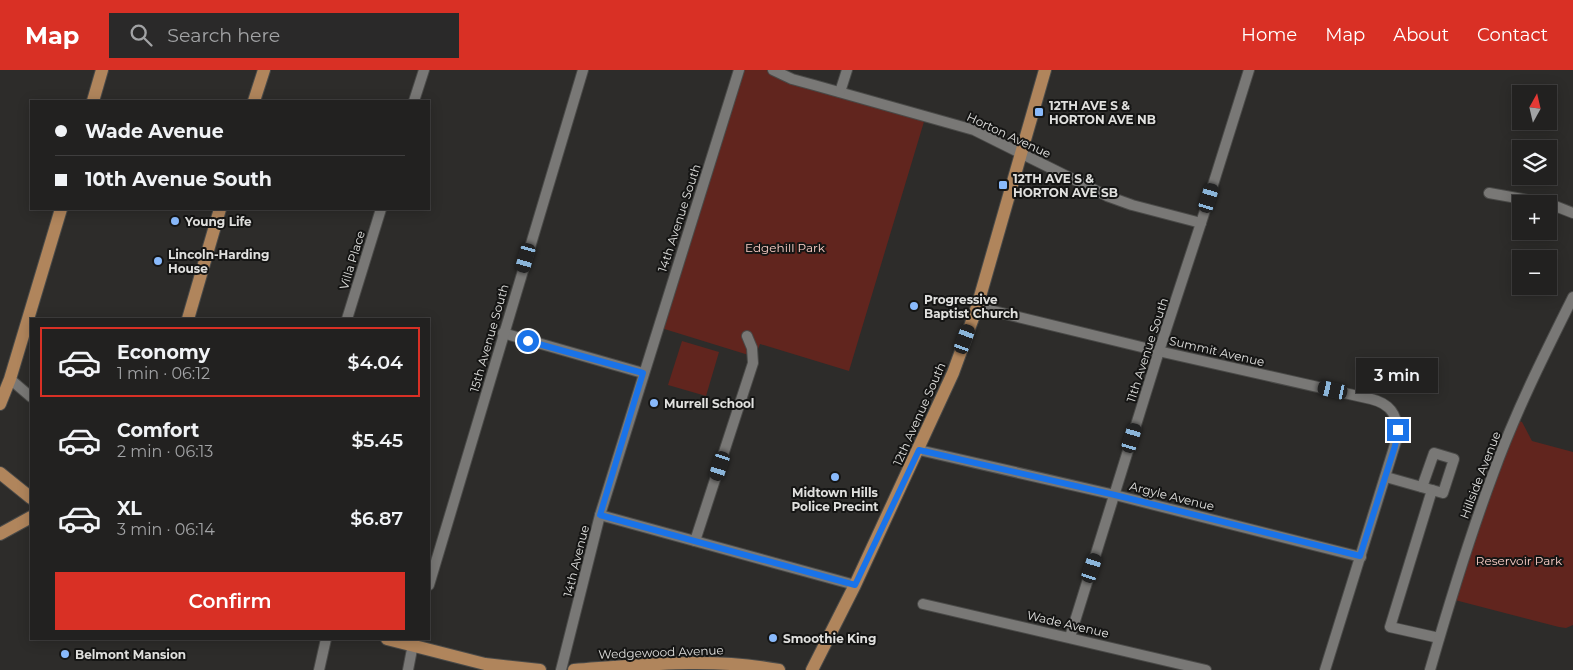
<!DOCTYPE html>
<meta charset="utf-8">
<style>
:root{--surface:#222120;--page:#2a2929;--text:#f1f3f6;--muted:#a2a3a5;--line:#3f3e3e;--accent:#d93025}
body{margin:0;font-family:Montserrat,sans-serif;background:var(--page);color:var(--text);height:100vh;display:flex;flex-direction:column;font-size:19px;white-space:nowrap}
*{box-sizing:border-box;margin:0}
p{font-size:16px;color:var(--muted)}
.icon{flex:none;width:28px;height:28px;fill:none;stroke:currentColor;stroke-width:2;stroke-linecap:round;stroke-linejoin:round}
.map{position:relative;flex:1;overflow:hidden}
.side{position:absolute;left:30px;top:248px;width:400px;height:322px;display:flex;flex-direction:column;background:var(--surface);border-radius:0px;box-shadow:0 2px 12px #0003,0 0 0 1px var(--line)}
.side>*{flex:none}
.top-card{position:absolute;left:30px;top:30px;width:400px;height:110px;border-radius:0px;box-shadow:0 2px 12px #0003,0 0 0 1px var(--line);display:grid;align-content:center;height:110px;padding:0 25px;background:var(--surface)}
.needle{width:32px;rotate:8deg}
.tools{position:absolute;left:1512px;top:15px;display:grid;gap:10px}
.tools a{display:grid;place-items:center;width:45px;height:45px;border-radius:0px;background:var(--surface);box-shadow:0 2px 12px #0003,0 0 0 1px var(--line);font-size:25px}
.end{position:absolute;width:22px;height:22px;margin:-11px;border:6px solid #1a73e8;background:#fff;box-shadow:0 0 0 2px #fff}
.from{border-radius:50%}
.bubble{position:absolute;height:35px;border-radius:0px;background:var(--surface);box-shadow:0 2px 12px #0003,0 0 0 1px var(--line);font-size:16px;font-weight:600;line-height:35px;text-align:center}
.car{position:absolute;width:15px;height:30px;margin:-15px -8px;border-radius:6px;box-shadow:0 0 4px 1px #0007;background:linear-gradient(#222 24%,#8ab4d8 0 40%,#222 0 76%,#8ab4d8 0 86%,#222 0)}
.top-card b{display:flex;align-items:center;gap:18px;height:48px;font-size:19px}
.top-card b+b{border-top:1px solid var(--line)}
.top-card i{width:12px;height:12px;background:var(--text)}
ul{padding:9px 0 0;list-style:none}
li{display:flex;align-items:center;gap:15px;height:70px;margin:0 10px 8px;padding:0 15px;border:2px solid transparent;border-radius:0px}
li div{flex:1}
li b{display:block;font-size:19px}
li em{font-style:normal;font-weight:600}
li.current{border-color:var(--accent)}
li>.icon{width:45px;height:45px;stroke-width:1.5}
.cta{display:flex;gap:10px;margin-top:auto;padding:10px 25px}
.cta a{flex:1;height:58px;border-radius:0px;background:var(--accent);color:#fff;font-size:20px;font-weight:600;line-height:58px;text-align:center}
header{display:flex;align-items:center;gap:30px;box-sizing:border-box;height:70px;padding:0 25px;background:var(--accent);color:#fff}
header strong{font-size:24px}
nav{display:flex;gap:28px;margin-inline-start:auto;font-size:18px}
.search{width:350px;height:45px;background:var(--page);display:flex;align-items:center;gap:12px;box-sizing:border-box;padding:0 18px;border-radius:0px;color:var(--muted);font-size:19px}
.map>svg:first-child{display:block}
.green{fill:#61251e}
.lines{fill:none;stroke-linecap:round;stroke-linejoin:round}
.minor-casing{stroke:#4a4a48;stroke-width:12}
.major-casing{stroke:#4a4a48;stroke-width:14}
.minor{stroke:#797876;stroke-width:10}
.major{stroke:#b0855c;stroke-width:12}
.route{stroke:#1a73e8;stroke-width:6}
.poi-dot{fill:#89bafc;stroke:#151514;stroke-width:2}
.labels{text-anchor:middle;dominant-baseline:central;stroke-width:4;stroke-linejoin:round;paint-order:stroke}
.poi-label{font-size:12px;font-weight:bold;fill:#e0e0de;stroke:#151514;text-anchor:start}
.street-label{font-size:12px;fill:#e0e0de;stroke:#151514}
.park-label{font-size:12px;fill:#fbcec6;stroke:#151514}
</style>
<header>
<strong>Map</strong>
<div class="search"><svg class="icon" aria-label="search" viewBox="0 0 24 24"><circle cx="10" cy="10" r="6"/><path d="M15 15l6 6"/></svg>Search here</div>
<nav><a>Home</a><a>Map</a><a>About</a><a>Contact</a></nav>
</header>
<div class="map">
<svg width="1573" height="600" viewBox="0 0 1573 600">
<rect width="100%" height="100%" fill="#2d2c2a"/>
<!-- green -->
<g class="green">
<path d="M739,0H773L926,45L849,301L760,274L755,287L658,257Z"/>
<path d="M682,271L719,282L706,326L668,315Z"/>
<path d="M1515,350L1522,352L1532,371L1573,382V555L1566,558L1559,557L1451,529Z"/>
</g>
<g class="lines">
<!-- minor casing -->
<g class="minor-casing">
<g id="minor">
<path d="M773,0L792,9L814,15L974,60L1107,126L1132,135L1201,153"/>
<path d="M840,22L847,0"/>
<path d="M414,31L424,0"/>
<path d="M1489,123L1550,134L1573,143"/>
<path d="M977,237L1158,281L1371,329C1392,334 1399,347 1397,368L1325,600"/>
<path d="M347,249L381,139"/>
<path d="M503,263L643,303"/>
<path d="M10,309L31,327"/>
<path d="M919,380L1115,425L1361,487"/>
<path d="M1386,407L1432,420L1390,557L1439,568"/>
<path d="M1422,417L1434,383L1454,389L1443,423L1432,420"/>
<path d="M600,445L855,515"/>
<path d="M695,471L753,293L752,278L747,266"/>
<path d="M429,515L583,0"/>
<path d="M923,534L1206,600"/>
<path d="M1070,567L1159,281L1201,153L1249,0"/>
<path d="M319,600L326,569"/>
<path d="M408,600L414,569"/>
<path d="M561,600L600,445L739,0"/>
<path d="M1430,600C1449,534 1469,468 1493,404C1515,343 1544,285 1573,227"/>
</g>
</g>
<!-- major casing -->
<g class="major-casing">
<g id="major">
<path d="M93,31L102,0"/>
<path d="M254,31L264,0"/>
<path d="M188,249L220,139"/>
<path d="M0,334L10,309L61,139"/>
<path d="M0,403L31,428"/>
<path d="M0,464L31,447"/>
<path d="M387,569L485,594L540,600"/>
<path d="M574,600C642,595 711,587 779,600"/>
<path d="M812,600L855,515L953,303L977,237L1045,0"/>
</g>
</g>
<!-- minor -->
<use href="#minor" class="minor"/>
<!-- major -->
<use href="#major" class="major"/>
</g>
<g class="lines">
<!-- route -->
<path class="route" d="M528,271L643,303L600,445L855,515L919,380L1115,425L1360,486L1395,376L1398,360"/>
</g>
<!-- markers -->
<g class="poi-dot">
<rect x="1034" y="37" width="10" height="10" rx="2.5"/>
<rect x="998" y="110" width="10" height="10" rx="2.5"/>
<circle cx="175" cy="151" r="5"/>
<circle cx="158" cy="191" r="5"/>
<circle cx="914" cy="236" r="5"/>
<circle cx="654" cy="333" r="5"/>
<circle cx="835" cy="407" r="5"/>
<circle cx="773" cy="568" r="5"/>
<circle cx="65" cy="584" r="5"/>
</g>
<g class="labels">
<!-- poi labels -->
<g class="poi-label">
<text x="1049" y="35">12TH AVE S &amp;<tspan x="1049" dy="14">HORTON AVE NB</tspan></text>
<text x="1013" y="108">12TH AVE S &amp;<tspan x="1013" dy="14">HORTON AVE SB</tspan></text>
<text x="185" y="151">Young Life</text>
<text x="168" y="184">Lincoln-Harding<tspan x="168" dy="14">House</tspan></text>
<text x="924" y="229">Progressive<tspan x="924" dy="14">Baptist Church</tspan></text>
<text x="664" y="333">Murrell School</text>
<text x="835" y="422" text-anchor="middle">Midtown Hills<tspan x="835" dy="14">Police Precint</tspan></text>
<text x="783" y="568">Smoothie King</text>
<text x="75" y="584">Belmont Mansion</text>
</g>
<!-- street labels -->
<g class="street-label">
<text transform="translate(1009 65) rotate(25)">Horton Avenue</text>
<text transform="translate(679 148) rotate(-72)">14th Avenue South</text>
<text transform="translate(352 190) rotate(-73)">Villa Place</text>
<text transform="translate(489 268) rotate(-74)">15th Avenue South</text>
<text transform="translate(1147 280) rotate(-72)">11th Avenue South</text>
<text transform="translate(1217 281) rotate(13)">Summit Avenue</text>
<text transform="translate(919 344) rotate(-66)">12th Avenue South</text>
<text transform="translate(1480 405) rotate(-69)">Hillside Avenue</text>
<text transform="translate(1172 426) rotate(14)">Argyle Avenue</text>
<text transform="translate(576 491) rotate(-76)">14th Avenue</text>
<text transform="translate(1068 554) rotate(13)">Wade Avenue</text>
<text transform="translate(661 582) rotate(-2)">Wedgewood Avenue</text>
</g>
<!-- park labels -->
<g class="park-label">
<text x="785" y="177">Edgehill Park</text>
<text x="1519" y="490">Reservoir Park</text>
</g>
</g>
</svg>
<div class="tools">
<a><svg class="needle" viewBox="-14 -14 28 28"><path d="M0-13l5 13h-10z" fill="#e53935"/><path d="M0 13l5-13h-10z" fill="#a2a3a5"/></svg></a>
<a><svg class="icon" aria-label="layers" viewBox="0 0 24 24"><path d="M12 4l9 5-9 5-9-5zM3 14l9 5 9-5"/></svg></a>
<a>+</a>
<a>−</a>
</div>
<i class="end from" style="left:528px;top:271px"></i>
<i class="end" style="left:1398px;top:360px"></i>
<div class="bubble" style="left:1356px;top:288px;width:82px">3 min</div>
<i class="car" style="left:1209px;top:128px;rotate:17deg"></i>
<i class="car" style="left:526px;top:188px;rotate:196deg"></i>
<i class="car" style="left:965px;top:269px;rotate:20deg"></i>
<i class="car" style="left:1333px;top:320px;rotate:283deg"></i>
<i class="car" style="left:1132px;top:368px;rotate:17deg"></i>
<i class="car" style="left:720px;top:396px;rotate:198deg"></i>
<i class="car" style="left:1092px;top:498px;rotate:18deg"></i>
<div class="top-card">
<b><i class="from"></i>Wade Avenue</b>
<b><i></i>10th Avenue South</b>
</div>
<section class="side">
<ul>
<li class="current"><svg class="icon" aria-label="car" viewBox="0 0 24 24"><path d="M5 17H2v-5l4-1 3-4h7l3 4 3 1v5h-3M9 17h6M6 11h13"/><circle cx="7" cy="17" r="2"/><circle cx="17" cy="17" r="2"/></svg><div><b>Economy</b><p>1 min · 06:12</p></div><em>$4.04</em></li>
<li><svg class="icon" aria-label="car" viewBox="0 0 24 24"><path d="M5 17H2v-5l4-1 3-4h7l3 4 3 1v5h-3M9 17h6M6 11h13"/><circle cx="7" cy="17" r="2"/><circle cx="17" cy="17" r="2"/></svg><div><b>Comfort</b><p>2 min · 06:13</p></div><em>$5.45</em></li>
<li><svg class="icon" aria-label="car" viewBox="0 0 24 24"><path d="M5 17H2v-5l4-1 3-4h7l3 4 3 1v5h-3M9 17h6M6 11h13"/><circle cx="7" cy="17" r="2"/><circle cx="17" cy="17" r="2"/></svg><div><b>XL</b><p>3 min · 06:14</p></div><em>$6.87</em></li>
</ul>
<div class="cta"><a>Confirm</a></div>
</section>
</div>
